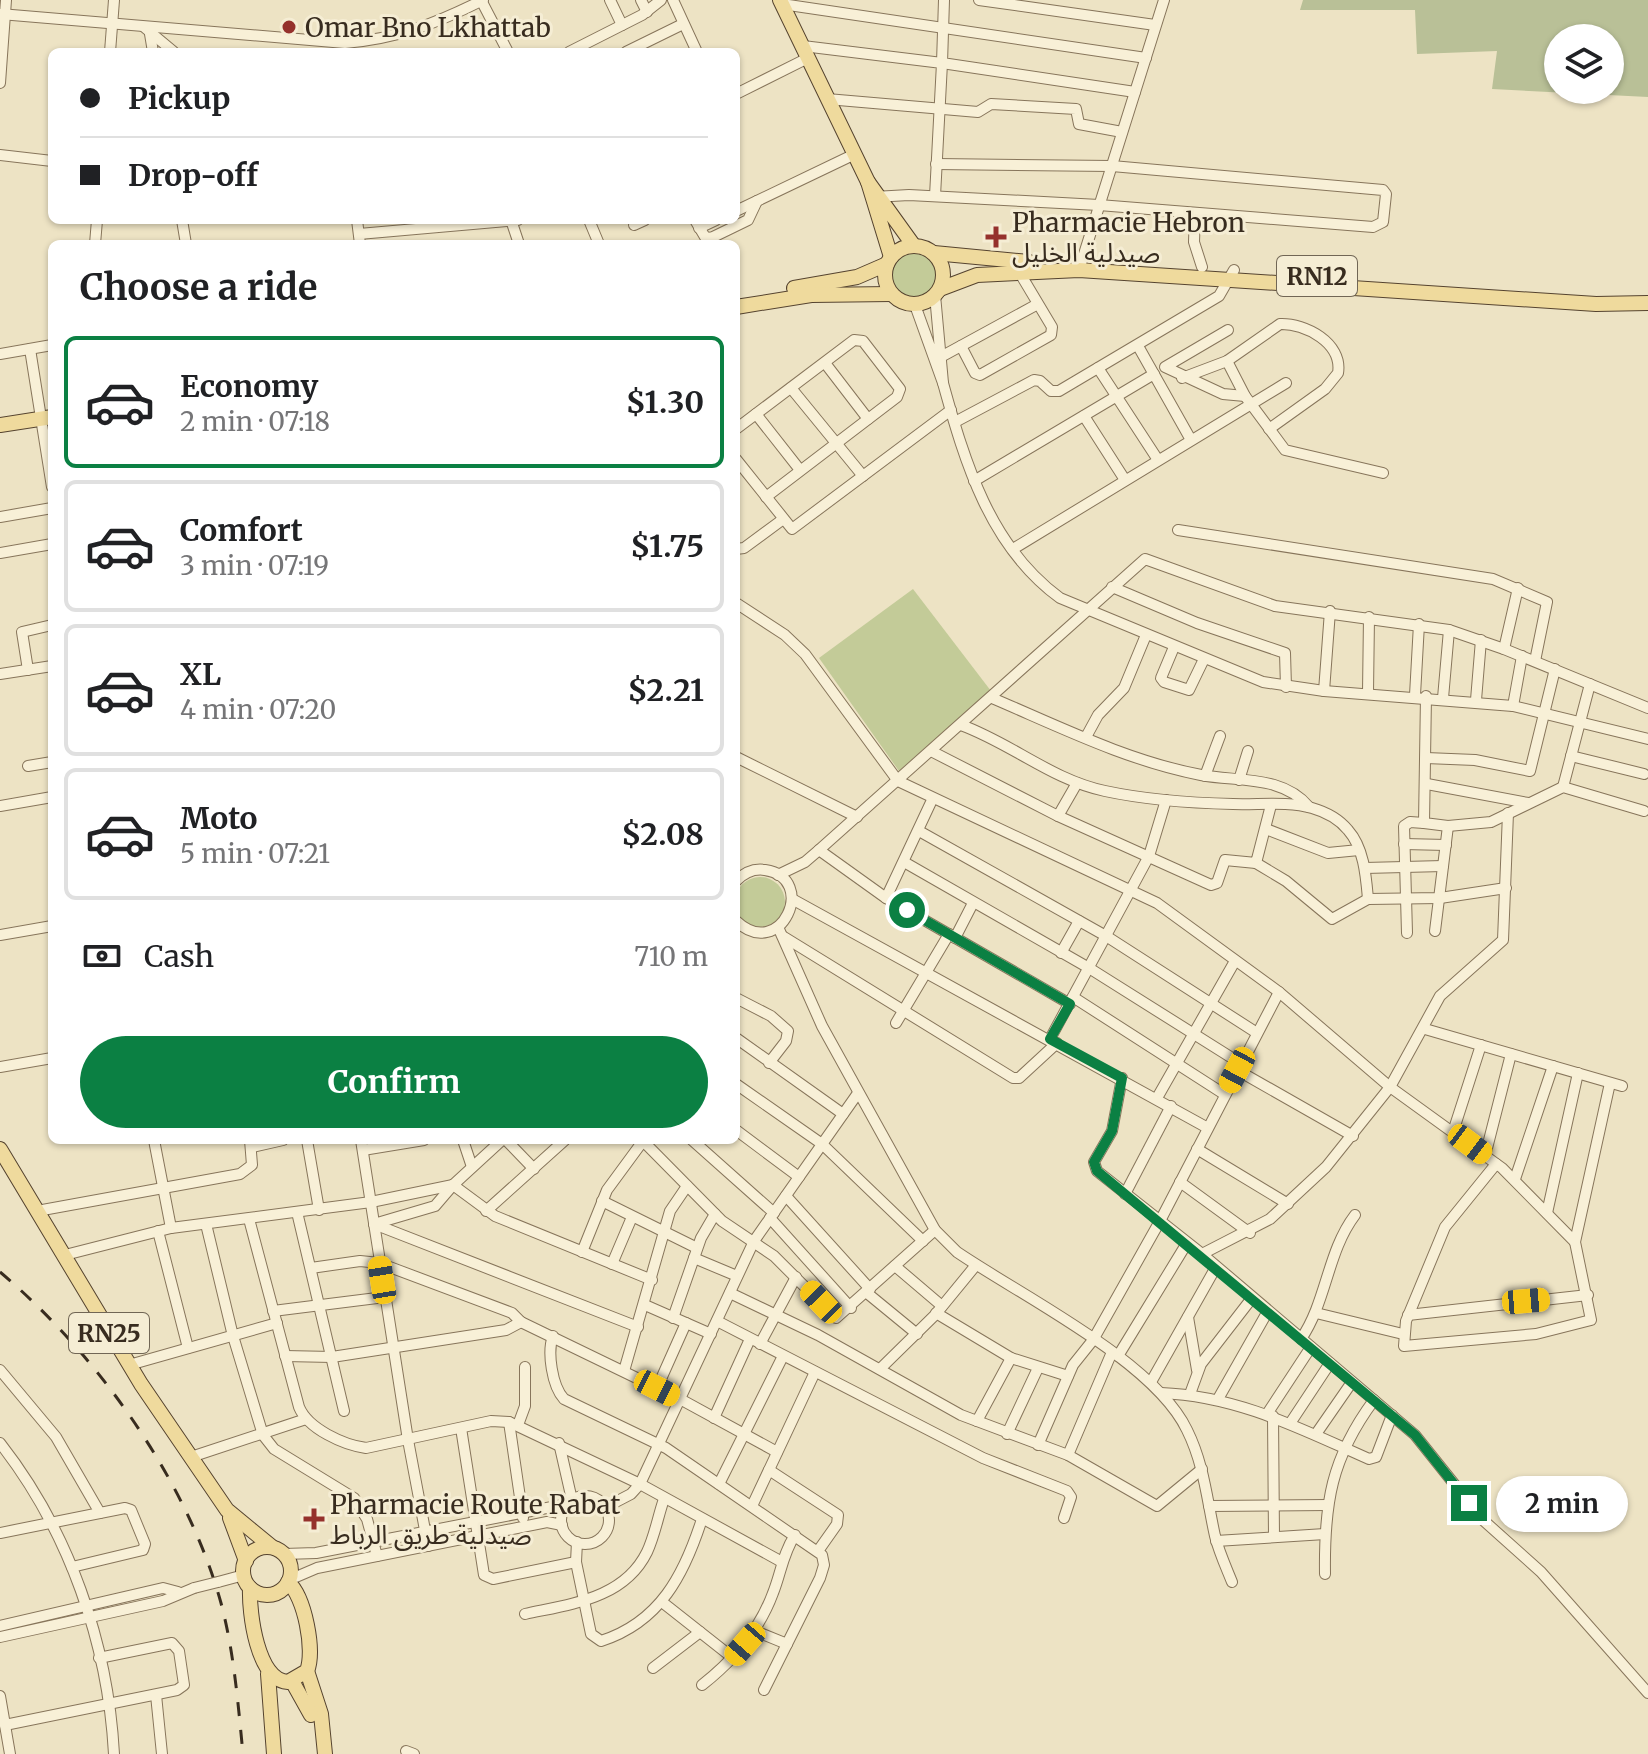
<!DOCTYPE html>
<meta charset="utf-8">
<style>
:root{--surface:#fff;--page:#f6f6f6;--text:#202124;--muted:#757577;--line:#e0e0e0;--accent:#0b8043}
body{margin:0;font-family:Merriweather,"Noto Sans Arabic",serif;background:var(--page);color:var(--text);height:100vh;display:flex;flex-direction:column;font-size:30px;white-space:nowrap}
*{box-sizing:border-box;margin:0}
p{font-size:26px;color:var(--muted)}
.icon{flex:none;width:44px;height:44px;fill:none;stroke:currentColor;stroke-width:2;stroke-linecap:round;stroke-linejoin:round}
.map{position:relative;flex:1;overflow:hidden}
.side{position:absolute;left:48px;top:240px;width:692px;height:904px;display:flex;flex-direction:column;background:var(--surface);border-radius:12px;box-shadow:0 2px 6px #0004}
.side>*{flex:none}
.guide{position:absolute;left:48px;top:48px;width:692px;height:176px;border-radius:12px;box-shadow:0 2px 6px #0004;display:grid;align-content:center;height:176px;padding:0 32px;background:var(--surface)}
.controls{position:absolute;left:1544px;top:24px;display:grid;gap:16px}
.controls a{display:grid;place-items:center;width:80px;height:80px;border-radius:50%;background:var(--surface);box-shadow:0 2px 6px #0004;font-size:40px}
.end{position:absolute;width:36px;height:36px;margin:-18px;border:10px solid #0b8043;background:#fff;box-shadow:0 0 0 4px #fff}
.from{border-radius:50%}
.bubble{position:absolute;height:56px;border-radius:28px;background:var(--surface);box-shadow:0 2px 6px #0004;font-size:26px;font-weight:700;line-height:56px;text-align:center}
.car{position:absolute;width:24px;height:48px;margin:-24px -12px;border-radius:10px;box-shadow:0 0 6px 2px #0007;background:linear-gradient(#f5c518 24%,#345 0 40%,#f5c518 0 76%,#345 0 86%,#f5c518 0)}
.guide b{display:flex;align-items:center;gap:28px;height:76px;font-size:30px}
.guide b+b{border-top:2px solid var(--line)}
.guide i{width:20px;height:20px;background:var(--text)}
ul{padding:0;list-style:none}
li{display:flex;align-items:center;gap:24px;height:132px;margin:0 16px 12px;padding:0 16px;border:4px solid var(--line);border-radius:12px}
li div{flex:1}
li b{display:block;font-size:30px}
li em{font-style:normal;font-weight:700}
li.active{border-color:var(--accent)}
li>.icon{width:72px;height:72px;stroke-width:1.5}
h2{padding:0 32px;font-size:36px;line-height:96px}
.pay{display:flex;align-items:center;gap:20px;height:88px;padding:0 32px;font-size:30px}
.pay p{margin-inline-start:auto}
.button{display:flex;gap:16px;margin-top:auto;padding:16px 32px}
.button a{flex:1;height:92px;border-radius:48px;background:var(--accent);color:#fff;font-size:32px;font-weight:700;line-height:92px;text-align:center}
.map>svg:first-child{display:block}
.green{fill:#c3cb98}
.cemetery{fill:#b9c097;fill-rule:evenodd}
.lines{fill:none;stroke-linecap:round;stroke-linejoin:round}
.minor-casing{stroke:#87755b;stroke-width:12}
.major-casing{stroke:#55432f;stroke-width:16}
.minor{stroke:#f8f0d7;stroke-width:10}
.major{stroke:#efda9d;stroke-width:14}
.rail{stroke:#382c1f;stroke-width:3;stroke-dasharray:14 14;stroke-linecap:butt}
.minor-bridge-casing{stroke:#87755b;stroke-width:12;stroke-linecap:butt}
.minor-bridge{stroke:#f8f0d7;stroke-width:10}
.route{stroke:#0b8043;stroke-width:10}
.poi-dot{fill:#95312c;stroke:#f5edd4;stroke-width:3}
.labels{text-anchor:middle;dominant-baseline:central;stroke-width:6;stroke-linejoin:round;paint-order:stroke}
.shield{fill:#f5edd4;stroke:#716655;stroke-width:2}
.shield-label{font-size:24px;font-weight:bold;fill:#382c1f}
.poi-label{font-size:26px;fill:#382c1f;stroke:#f5edd4;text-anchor:start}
</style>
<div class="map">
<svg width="1648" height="1754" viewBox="0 0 1648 1754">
<rect width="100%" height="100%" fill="#ede3c4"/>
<!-- green -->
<g class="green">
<circle cx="915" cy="275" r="24"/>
<path d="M913,589L991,691L899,771L819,658Z"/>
<circle cx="760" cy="902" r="25"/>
</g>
<!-- cemetery -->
<path class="cemetery" d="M1303,0H1648V97L1492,89L1497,51L1417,54L1415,10H1300ZM1558,38H1610V90H1558Z"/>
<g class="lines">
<!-- minor casing -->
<g class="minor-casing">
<g id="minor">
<path d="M481,0L508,52"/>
<path d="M610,0L622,25"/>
<path d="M641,0L647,12"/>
<path d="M673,0L697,52"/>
<path d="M944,0L942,63L1135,92"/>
<path d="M979,0L1155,25"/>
<path d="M782,4L1146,58"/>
<path d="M0,14L345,43C397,39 437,23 483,0"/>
<path d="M144,27L174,52"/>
<path d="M150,34L153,52"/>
<path d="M803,46L942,63L935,196"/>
<path d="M110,52L114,0"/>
<path d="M569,52L642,15L661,0"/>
<path d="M626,52L683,24"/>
<path d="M0,83L6,0"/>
<path d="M736,94L808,58"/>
<path d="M827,99L978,112L991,104L1076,109L1079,124L1122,132"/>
<path d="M0,155L52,161"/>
<path d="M874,197L909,195L1099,205L1373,227L1383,222L1386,194L1383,190L1112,166L936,164"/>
<path d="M736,211L855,154"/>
<path d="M1195,213L1194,242L1202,267"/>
<path d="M182,220L186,244"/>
<path d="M357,220L360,244"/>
<path d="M589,220L599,244"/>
<path d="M695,220L705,237L711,238L748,220L757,201"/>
<path d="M512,223L519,244"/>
<path d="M634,225L645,220"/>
<path d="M699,228L716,220"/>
<path d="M359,234L518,220"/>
<path d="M95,244L97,220"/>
<path d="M1079,270L1164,0"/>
<path d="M915,305L943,383L935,295"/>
<path d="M1228,330L1165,367L1223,394L1245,396"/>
<path d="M961,346L975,373L980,375L1051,335L1052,327L1018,270"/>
<path d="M1138,346L1191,440"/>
<path d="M30,349L52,487"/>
<path d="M0,354L52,345"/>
<path d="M937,359L1036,305"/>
<path d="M1227,361L1245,396L1285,450L1383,473"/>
<path d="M825,363L868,419"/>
<path d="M1098,368L1158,460"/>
<path d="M1182,378L1227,361L1280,324C1305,323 1343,343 1338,373L1325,389L1269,429"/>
<path d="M943,383C965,463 990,547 1060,598L1263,682L1324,691L1513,706L1648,739"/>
<path d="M791,388L863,476"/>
<path d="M756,414L800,470"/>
<path d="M1084,416L1125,480"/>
<path d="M955,422L1034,380L1040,381L1051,391H1059L1219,296L1234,270"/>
<path d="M736,429L854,340L863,341L900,389L897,397L766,497"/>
<path d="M736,459L792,529L951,410"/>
<path d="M974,481L1154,374"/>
<path d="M0,517L52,508"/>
<path d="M1178,530L1493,579L1547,602L1535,661"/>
<path d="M736,549L744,548L782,520"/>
<path d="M1013,549L1286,383"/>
<path d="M0,553L52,544"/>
<path d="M1112,587L1197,623L1285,653L1286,687"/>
<path d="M736,603L785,635L805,654L898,781L1157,903L1279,992L1390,1087L1502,1168L1575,1242"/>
<path d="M1174,647L1161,678L1164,682L1189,690L1204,659"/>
<path d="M1504,649L1518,588"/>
<path d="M28,670L22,632L52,625"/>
<path d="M0,674L52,666"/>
<path d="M1324,691L1330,611"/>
<path d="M1368,692L1369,617"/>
<path d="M1415,695L1419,624"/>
<path d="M1426,696L1424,823L1448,826L1491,822L1563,787L1644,811"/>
<path d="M992,698C1060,727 1128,761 1201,775C1238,782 1283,775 1309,807"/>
<path d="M1443,698L1449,630"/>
<path d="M1476,700L1481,640"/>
<path d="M1513,706L1522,656"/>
<path d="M961,725C1011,743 1052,780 1105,791C1147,800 1190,803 1233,804C1258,805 1288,801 1312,808C1326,812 1339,819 1348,830C1364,848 1366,876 1368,899"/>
<path d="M1086,737L1098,715L1124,688L1146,635"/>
<path d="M931,751L1058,816L1211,885L1217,883L1225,860L1256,863L1271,805"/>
<path d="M1571,756L1644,774"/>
<path d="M736,757L857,817"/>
<path d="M1426,758L1475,760L1530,771L1555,669"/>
<path d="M28,766L52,762"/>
<path d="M1205,776L1220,736"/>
<path d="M1239,780L1248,751"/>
<path d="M1427,784L1528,803"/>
<path d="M1563,787L1590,684"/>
<path d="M0,806L52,797"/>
<path d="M1058,816L1077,783"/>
<path d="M1266,829L1328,853L1359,850"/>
<path d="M919,831L1106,936L1257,1033"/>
<path d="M1404,844L1446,845"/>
<path d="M819,850L886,898L1070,1004"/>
<path d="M904,862L1089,968L1240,1063"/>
<path d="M1256,863L1286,881L1332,919L1368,899L1440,898L1506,888"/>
<path d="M1365,868L1443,866"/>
<path d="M778,875L805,862L819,850L1145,559L1275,606L1449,630L1504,649L1648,708"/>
<path d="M736,881C744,873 753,868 765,870C819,878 781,963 736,921"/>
<path d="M886,898L932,800"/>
<path d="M792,899L1206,1127"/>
<path d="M778,927L822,1026L935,1230L957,1252C1023,1297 1154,1361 1187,1430C1204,1464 1207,1500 1215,1536C1219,1552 1226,1567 1232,1582"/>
<path d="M1435,931L1448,826"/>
<path d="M1407,933L1404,826L1410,822L1424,823"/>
<path d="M0,935L52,926"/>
<path d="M784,937L1013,1078H1019L1057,1043"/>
<path d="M955,938L973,903"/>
<path d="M1061,953L1079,921"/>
<path d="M1073,997L1224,1094"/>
<path d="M736,998L771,1016L788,1031L786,1041L769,1063"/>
<path d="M896,1023L949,934"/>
<path d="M1425,1029L1622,1086"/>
<path d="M736,1038L843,1114"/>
<path d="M1050,1039L1149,856L1166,800"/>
<path d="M0,1067L52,1058"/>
<path d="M1237,1070L1353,1136"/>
<path d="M1122,1078L1112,1131L1094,1162L1097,1171L1202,1254L1415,1435L1483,1520L1541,1572L1648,1693"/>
<path d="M736,1084L822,1144L923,1241"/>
<path d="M1157,1098L1235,961"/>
<path d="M736,1130L799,1177"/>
<path d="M1453,1132L1481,1045"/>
<path d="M154,1140L171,1228"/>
<path d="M307,1140L319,1210"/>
<path d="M361,1140L408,1440L428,1546"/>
<path d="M463,1140L472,1167"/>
<path d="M502,1140L453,1185L495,1216L652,1280"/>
<path d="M506,1140L534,1169"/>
<path d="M642,1140L722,1221L774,1256L836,1318L935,1230"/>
<path d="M692,1140L774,1213"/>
<path d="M252,1147L283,1140"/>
<path d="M1197,1149L1288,1204"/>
<path d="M363,1150L424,1140"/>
<path d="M1485,1156L1511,1054"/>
<path d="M1496,1164L1445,1227L1406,1321L1404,1346L1536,1334L1591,1320L1575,1242L1610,1083"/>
<path d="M1515,1179L1553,1066"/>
<path d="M1180,1182L1250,1233"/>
<path d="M1125,1194L1171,1106"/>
<path d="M786,1196L870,1289"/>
<path d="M602,1201L697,1248"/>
<path d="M37,1211L240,1174L252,1165L250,1140"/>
<path d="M486,1211L565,1140"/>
<path d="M297,1212L344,1411"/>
<path d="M1547,1213L1578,1073"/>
<path d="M770,1218L851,1308"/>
<path d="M249,1219L299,1407C308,1429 344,1445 366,1448L491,1421L509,1422L640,1484L782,1562"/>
<path d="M206,1224L233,1336L263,1435L274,1449L354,1498L367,1519L377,1556"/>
<path d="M374,1224L638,1327"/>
<path d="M374,1224L435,1206L453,1185"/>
<path d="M158,1231L188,1348"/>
<path d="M582,1252L607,1190L643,1141"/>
<path d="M1202,1254L1270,1219L1326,1167L1390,1087L1440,996L1503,940L1508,813"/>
<path d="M65,1255L171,1228L371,1202L453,1185"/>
<path d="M694,1258L737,1276"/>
<path d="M612,1264L632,1217"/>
<path d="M895,1266L942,1306"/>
<path d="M730,1293L818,1335L961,1415L1068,1455L1157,1506L1202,1469"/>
<path d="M867,1293L917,1334"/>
<path d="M645,1305L711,1334"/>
<path d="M273,1311L385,1297"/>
<path d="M936,1313L1011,1358L1068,1376"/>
<path d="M1316,1313L1403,1334"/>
<path d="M1408,1315L1588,1295"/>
<path d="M1188,1317L1197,1370"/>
<path d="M673,1318L701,1238L715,1214"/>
<path d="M717,1321L983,1458L1067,1491L1071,1497L1064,1518"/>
<path d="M521,1322L680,1399L777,1452"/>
<path d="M553,1336C547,1352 552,1386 564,1399L666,1448L822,1555L824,1565L820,1578L764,1690"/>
<path d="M1301,1339C1327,1301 1327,1252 1355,1215"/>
<path d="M760,1344L796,1277"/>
<path d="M285,1356L332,1357L506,1330L521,1322L512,1313L379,1263L360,1261L311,1268"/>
<path d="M1118,1356L1187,1243"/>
<path d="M129,1365L277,1323"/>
<path d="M880,1369L935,1315L976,1265"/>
<path d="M0,1370L56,1437L100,1513"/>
<path d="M624,1371L670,1211L687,1186"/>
<path d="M1151,1382L1216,1267"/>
<path d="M657,1388L686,1323"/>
<path d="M1161,1393C1238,1396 1301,1429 1369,1459L1376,1457L1392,1415"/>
<path d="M1190,1394L1201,1364L1252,1298"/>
<path d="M1218,1399L1268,1311"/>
<path d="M1267,1414L1311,1347"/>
<path d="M1273,1416L1274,1537"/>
<path d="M714,1418L750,1339"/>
<path d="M977,1421L1011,1358"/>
<path d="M509,1422L523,1518"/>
<path d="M1291,1422L1330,1363"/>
<path d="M518,1425L525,1406V1367"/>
<path d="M461,1428L484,1575L493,1579L576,1562"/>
<path d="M1007,1434L1038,1368"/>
<path d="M1316,1434L1352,1382"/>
<path d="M0,1443C69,1531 108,1643 114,1754"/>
<path d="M559,1443L572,1500"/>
<path d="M1038,1445L1073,1365L1093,1340L1160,1221L1279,992"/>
<path d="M1068,1455L1112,1352"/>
<path d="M191,1457L306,1419"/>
<path d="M769,1470L838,1515L837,1524L818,1551"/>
<path d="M719,1484L783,1356"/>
<circle cx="585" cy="1520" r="24"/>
<path d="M752,1506L815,1372"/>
<path d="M1209,1506L1328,1505"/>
<path d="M606,1507L631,1494L640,1484L754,1241L858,1093"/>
<path d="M0,1533L125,1508L131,1510L145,1544L143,1550L72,1567"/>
<path d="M1216,1541L1325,1534"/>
<path d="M577,1542L576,1562L591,1634L601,1641C660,1622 684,1575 702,1519"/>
<path d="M284,1554L316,1553L567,1504"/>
<path d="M1325,1574C1324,1504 1331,1458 1374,1400"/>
<path d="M289,1580L317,1568L547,1522L562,1525"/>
<path d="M218,1582L244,1575"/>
<path d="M662,1602L733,1658"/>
<path d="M525,1614C570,1604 624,1599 647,1552C655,1535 658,1516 664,1499"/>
<path d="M0,1626L163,1588L178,1592"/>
<path d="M755,1631L787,1644"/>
<path d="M0,1637L163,1601L194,1588"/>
<path d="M653,1668L700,1632"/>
<path d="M702,1685C734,1660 759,1631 773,1593C781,1573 783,1553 795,1535"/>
<path d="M156,1695L162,1754"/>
<path d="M0,1696L10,1754"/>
<path d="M5,1725L177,1690L184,1685L179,1651L172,1643L99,1658"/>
<path d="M406,1751L414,1754"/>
</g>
</g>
<!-- major casing -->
<g class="major-casing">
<g id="major">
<path d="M780,0L868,182"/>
<circle cx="914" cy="275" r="29"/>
<path d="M934,253L1029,262"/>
<path d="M891,257L868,182L914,246"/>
<path d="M794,288L857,277L887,264"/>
<path d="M940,289L977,275L1079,270L1596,304L1648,303"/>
<path d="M736,307L811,295L891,294"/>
<path d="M0,425L52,417"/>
<path d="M0,1149L141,1384L227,1510L272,1547"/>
<path d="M230,1518L246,1561"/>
<circle cx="267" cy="1571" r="24"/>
<path d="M250,1588C249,1613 257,1680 288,1682L307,1671C315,1651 305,1597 288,1582"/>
<path d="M307,1671L321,1714L325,1754"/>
<path d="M268,1674L274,1754"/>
<path d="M292,1681L311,1715"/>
</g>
</g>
<!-- minor -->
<use href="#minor" class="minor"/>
<!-- major -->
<use href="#major" class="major"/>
<!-- rail -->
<path class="rail" d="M0,1272C97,1354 187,1480 221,1603C234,1652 238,1703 243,1754"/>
<!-- minor-bridge casing -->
<g class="minor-bridge-casing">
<path id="minor-bridge" d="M194,1588L218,1582"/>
</g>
<!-- minor-bridge -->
<use href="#minor-bridge" class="minor-bridge"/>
</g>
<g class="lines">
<!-- route -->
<path class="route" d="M907,910L1070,1004L1050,1039L1122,1078L1112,1131L1094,1162L1097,1171L1415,1435L1469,1503"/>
</g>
<!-- markers -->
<g class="poi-dot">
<circle cx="289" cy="27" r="8"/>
<path d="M992 225h8v8h8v8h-8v8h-8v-8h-8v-8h8z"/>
<path d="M310 1507h8v8h8v8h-8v8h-8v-8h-8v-8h8z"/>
</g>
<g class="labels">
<!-- shield labels -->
<g class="shield">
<rect x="1277" y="256" width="80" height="40" rx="6"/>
<rect x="69" y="1313" width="80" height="40" rx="6"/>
</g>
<g class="shield-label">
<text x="1317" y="276">RN12</text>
<text x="109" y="1333">RN25</text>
</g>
<!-- poi labels -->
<g class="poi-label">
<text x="305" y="27">Omar Bno Lkhattab</text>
<text x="1012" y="222">Pharmacie Hebron<tspan x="1012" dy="30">صيدلية الخليل</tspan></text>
<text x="330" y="1504">Pharmacie Route Rabat<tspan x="330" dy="30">صيدلية طريق الرباط</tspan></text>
</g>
</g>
</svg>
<div class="controls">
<a><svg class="icon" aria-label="layers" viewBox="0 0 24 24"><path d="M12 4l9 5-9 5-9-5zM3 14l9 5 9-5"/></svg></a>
</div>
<i class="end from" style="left:907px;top:910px"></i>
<i class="end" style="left:1469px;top:1503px"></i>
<div class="bubble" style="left:1496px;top:1476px;width:132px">2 min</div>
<i class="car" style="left:1237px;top:1070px;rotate:208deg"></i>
<i class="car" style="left:1470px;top:1144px;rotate:127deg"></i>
<i class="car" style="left:382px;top:1280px;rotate:351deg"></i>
<i class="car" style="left:1526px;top:1301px;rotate:85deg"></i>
<i class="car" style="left:821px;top:1302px;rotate:316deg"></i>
<i class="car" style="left:657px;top:1388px;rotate:117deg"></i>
<i class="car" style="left:745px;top:1644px;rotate:221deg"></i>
<div class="guide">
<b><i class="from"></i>Pickup</b>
<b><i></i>Drop-off</b>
</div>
<section class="side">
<h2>Choose a ride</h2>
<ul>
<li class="active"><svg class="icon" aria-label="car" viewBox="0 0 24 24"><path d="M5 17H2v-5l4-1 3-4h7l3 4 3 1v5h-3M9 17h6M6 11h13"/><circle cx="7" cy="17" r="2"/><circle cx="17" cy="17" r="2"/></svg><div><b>Economy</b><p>2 min · 07:18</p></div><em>$1.30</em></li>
<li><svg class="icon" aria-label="car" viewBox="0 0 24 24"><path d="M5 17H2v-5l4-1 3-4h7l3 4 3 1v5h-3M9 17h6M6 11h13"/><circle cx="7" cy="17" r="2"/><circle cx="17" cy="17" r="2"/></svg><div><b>Comfort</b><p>3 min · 07:19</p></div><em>$1.75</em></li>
<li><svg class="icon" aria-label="car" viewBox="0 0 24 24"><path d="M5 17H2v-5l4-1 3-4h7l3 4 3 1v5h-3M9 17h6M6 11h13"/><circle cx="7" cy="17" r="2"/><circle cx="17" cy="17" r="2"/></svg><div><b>XL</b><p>4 min · 07:20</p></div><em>$2.21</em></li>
<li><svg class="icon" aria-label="car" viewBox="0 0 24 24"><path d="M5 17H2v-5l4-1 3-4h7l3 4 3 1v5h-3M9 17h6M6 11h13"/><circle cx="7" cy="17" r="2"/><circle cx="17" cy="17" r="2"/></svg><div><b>Moto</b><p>5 min · 07:21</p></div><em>$2.08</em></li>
</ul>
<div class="pay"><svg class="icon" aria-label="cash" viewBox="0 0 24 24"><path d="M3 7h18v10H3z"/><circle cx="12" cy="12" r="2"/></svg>Cash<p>710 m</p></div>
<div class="button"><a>Confirm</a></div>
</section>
</div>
